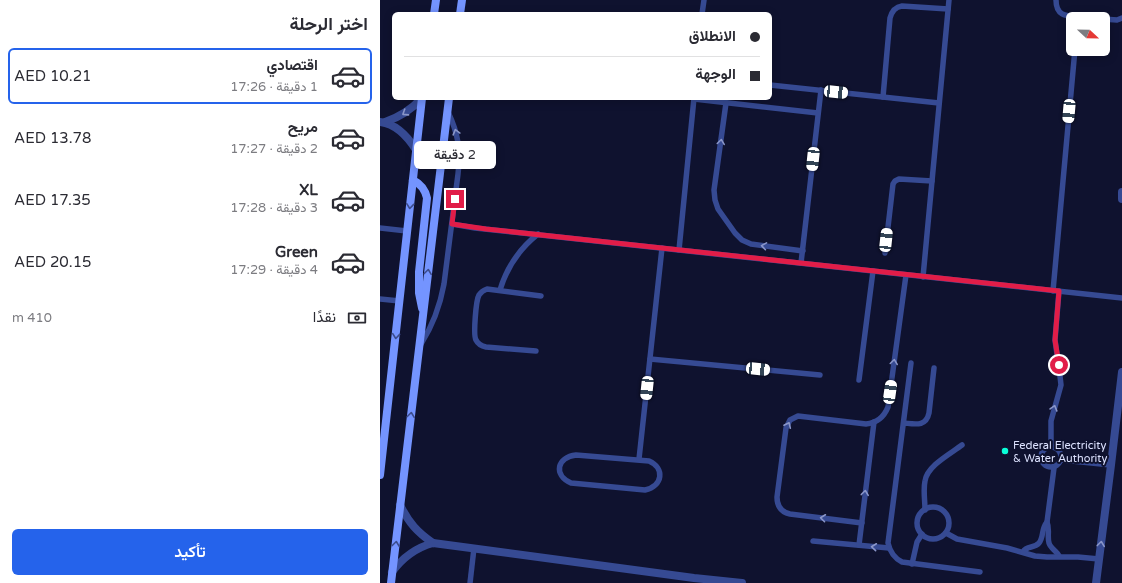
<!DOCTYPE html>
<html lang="ar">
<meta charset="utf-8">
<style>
:root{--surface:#fff;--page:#f7f7f7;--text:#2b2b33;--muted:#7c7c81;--line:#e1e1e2;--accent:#2563eb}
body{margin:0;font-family:"Varela Round",Vazirmatn,sans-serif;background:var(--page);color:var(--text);direction:rtl;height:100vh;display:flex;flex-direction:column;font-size:15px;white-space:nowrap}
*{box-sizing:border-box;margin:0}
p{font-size:13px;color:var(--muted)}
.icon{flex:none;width:22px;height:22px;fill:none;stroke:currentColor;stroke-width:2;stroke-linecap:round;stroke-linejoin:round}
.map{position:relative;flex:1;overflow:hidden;direction:ltr}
.panel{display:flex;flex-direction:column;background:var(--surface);width:380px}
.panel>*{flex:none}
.guide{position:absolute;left:12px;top:12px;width:380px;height:88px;border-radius:6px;box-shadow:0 2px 10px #0003;direction:rtl;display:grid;align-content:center;height:88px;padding:0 12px;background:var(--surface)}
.needle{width:26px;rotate:112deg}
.tools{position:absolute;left:686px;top:12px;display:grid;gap:8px}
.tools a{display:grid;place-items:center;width:44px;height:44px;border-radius:6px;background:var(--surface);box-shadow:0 2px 10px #0003;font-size:20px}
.end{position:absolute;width:18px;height:18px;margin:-9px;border:5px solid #e11d48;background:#fff;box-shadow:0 0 0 2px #fff}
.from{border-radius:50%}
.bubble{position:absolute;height:28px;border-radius:6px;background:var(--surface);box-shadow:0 2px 10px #0003;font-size:13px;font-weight:600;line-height:28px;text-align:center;direction:rtl}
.car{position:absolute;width:12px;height:24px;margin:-12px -6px;border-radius:5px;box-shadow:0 0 3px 1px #0007;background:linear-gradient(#fff 24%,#345 0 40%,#fff 0 76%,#345 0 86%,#fff 0)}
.guide b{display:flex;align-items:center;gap:14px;height:38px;font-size:15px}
.guide b+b{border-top:1px solid var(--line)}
.guide i{width:10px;height:10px;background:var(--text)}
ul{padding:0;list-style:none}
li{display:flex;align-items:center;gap:12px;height:56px;margin:0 8px 6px;padding:0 4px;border:2px solid transparent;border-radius:6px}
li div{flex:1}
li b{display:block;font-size:15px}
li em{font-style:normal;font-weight:600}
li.selected{border-color:var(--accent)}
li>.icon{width:36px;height:36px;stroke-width:1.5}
h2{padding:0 12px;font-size:18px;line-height:48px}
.pay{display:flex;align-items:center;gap:10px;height:44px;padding:0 12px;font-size:15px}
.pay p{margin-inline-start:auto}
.cta{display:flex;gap:8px;margin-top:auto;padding:8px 12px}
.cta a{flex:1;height:46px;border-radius:6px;background:var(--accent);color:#fff;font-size:16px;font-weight:600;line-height:46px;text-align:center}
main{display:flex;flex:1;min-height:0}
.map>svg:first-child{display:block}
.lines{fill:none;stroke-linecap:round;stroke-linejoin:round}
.lane{stroke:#364a93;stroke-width:5.5}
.street{stroke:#364a93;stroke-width:8}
.secondary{stroke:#7494ff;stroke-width:8}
.oneway{stroke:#8a96c9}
.oneway2{stroke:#3c4c8d}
.route{stroke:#e11d48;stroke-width:5}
.poi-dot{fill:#09ffd9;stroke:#0f122f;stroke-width:1.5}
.labels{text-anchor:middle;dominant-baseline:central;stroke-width:4;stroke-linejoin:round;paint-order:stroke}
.poi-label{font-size:11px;fill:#dde2ff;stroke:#0f122f;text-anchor:start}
</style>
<main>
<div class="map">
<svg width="742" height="583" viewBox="0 0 742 583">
<rect width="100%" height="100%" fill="#0f122f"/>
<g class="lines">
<!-- lane -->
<g class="lane">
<path d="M676,0C676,16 686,16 699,17C705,18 712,18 718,19"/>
<path d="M322,14L324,0"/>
<path d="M723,19L737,20L742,18"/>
<path d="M390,85L559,103"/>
<path d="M503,97L510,18C512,11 515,7 522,6L568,9"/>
<path d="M314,99L438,113"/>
<path d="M346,103L334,190L335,200L338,209L355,233L362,240L371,244L423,251"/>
<path d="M72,224L95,228L742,298"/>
<path d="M0,228L27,231"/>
<path d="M299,250L314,98"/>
<path d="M505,253L513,184L515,181L519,179L552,181"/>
<path d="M421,263L441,90"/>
<path d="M543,277L569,0"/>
<path d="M120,290C127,267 139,249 158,234"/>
<path d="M673,291L695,49"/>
<path d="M0,299L20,301"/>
<path d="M41,344C53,325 60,306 64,284L78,174C81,150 78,133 68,112"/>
<path d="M156,351L106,347C101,346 98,344 96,340C93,335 96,300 99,295C101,292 104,290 107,289L161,296"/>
<path d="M270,359L440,375"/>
<path d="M531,363L508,543C510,552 514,558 522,562L600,572"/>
<path d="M479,380L493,271"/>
<path d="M524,423C535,424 546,427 549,413L554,368"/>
<circle cx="671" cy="457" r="10"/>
<path d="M671,447V421L681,385L680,376L675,340L679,291"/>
<path d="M196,455L269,461C285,468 283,486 265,490L191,483C173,475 177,457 196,455Z"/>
<path d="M259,459L282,248"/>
<path d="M682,460L731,465"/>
<path d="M674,468L667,522C670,529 667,536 669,543C670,548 677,551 679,556"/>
<circle cx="553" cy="523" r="16"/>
<path d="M545,510C545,500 543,490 545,481C547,466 570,454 582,445"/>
<path d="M482,523L410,514C401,512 397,506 397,497L406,428L410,420L418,416L486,424C497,423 504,417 508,407L526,275"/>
<path d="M566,533L577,539L627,548L655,556L667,557H698L719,559"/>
<path d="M433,541L509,548"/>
<path d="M479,545L494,422"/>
<path d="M643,552C647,545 654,549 659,543C664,537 661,529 667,522"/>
<path d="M532,564L537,542L542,534"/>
<path d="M90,583L94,548"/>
</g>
<!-- street -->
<g class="street">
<path d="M0,122C16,124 28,137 36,150"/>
<path d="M5,122C20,117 31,110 42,98"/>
<path d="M742,192V199"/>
<path d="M20,505C29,523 37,532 53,543"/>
<path d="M12,572C23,557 35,548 53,543L314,578L362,583"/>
<path d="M716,583L731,465L742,372"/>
</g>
<!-- secondary -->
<g class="secondary">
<path d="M54,14L56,0"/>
<path d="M80,14L82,0"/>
<path d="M33,180C41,184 45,189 47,198L39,272V293L42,308"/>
<path d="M0,475L42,98"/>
<path d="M11,583L69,98"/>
</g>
</g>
<!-- one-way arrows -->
<defs><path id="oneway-chevron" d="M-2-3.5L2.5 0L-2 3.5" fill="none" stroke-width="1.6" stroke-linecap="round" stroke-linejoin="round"/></defs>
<g class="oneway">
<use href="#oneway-chevron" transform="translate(25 113) rotate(147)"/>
<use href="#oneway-chevron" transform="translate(76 132) rotate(-105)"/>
<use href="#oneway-chevron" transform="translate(341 142) rotate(-82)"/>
<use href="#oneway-chevron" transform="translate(384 246) rotate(-171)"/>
<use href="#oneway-chevron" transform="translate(514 362) rotate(-82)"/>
<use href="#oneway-chevron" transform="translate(674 408) rotate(-74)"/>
<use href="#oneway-chevron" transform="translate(408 425) rotate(-65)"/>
<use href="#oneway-chevron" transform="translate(485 493) rotate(-83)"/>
<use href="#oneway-chevron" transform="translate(443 518) rotate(-173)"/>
<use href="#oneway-chevron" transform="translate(721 544) rotate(-83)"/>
<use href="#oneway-chevron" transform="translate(494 547) rotate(-174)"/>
</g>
<g class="oneway2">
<use href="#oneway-chevron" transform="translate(30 206) rotate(96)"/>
<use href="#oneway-chevron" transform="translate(48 272) rotate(-83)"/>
<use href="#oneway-chevron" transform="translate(16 336) rotate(96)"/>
<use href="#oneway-chevron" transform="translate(31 415) rotate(-83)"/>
<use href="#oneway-chevron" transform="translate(16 544) rotate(-83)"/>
</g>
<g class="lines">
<!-- route -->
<path class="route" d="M75,199L72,224L106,229L679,291L675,340L679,365"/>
</g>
<!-- markers -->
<circle class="poi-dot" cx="625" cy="451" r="4"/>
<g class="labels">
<!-- poi labels -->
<g class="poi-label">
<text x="633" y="445">Federal Electricity<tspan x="633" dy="13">&amp; Water Authority</tspan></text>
</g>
</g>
</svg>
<div class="tools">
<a><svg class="needle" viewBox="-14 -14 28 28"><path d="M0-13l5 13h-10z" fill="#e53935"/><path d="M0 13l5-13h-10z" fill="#7c7c81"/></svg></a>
</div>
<i class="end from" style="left:679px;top:365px"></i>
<i class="end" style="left:75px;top:199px"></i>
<div class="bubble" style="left:34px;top:141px;width:82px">2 دقيقة</div>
<i class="car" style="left:456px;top:92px;rotate:96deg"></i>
<i class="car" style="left:689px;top:111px;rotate:185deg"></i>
<i class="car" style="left:433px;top:159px;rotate:186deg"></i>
<i class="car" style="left:506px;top:240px;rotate:6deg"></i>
<i class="car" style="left:378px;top:369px;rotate:96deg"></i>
<i class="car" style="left:267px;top:388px;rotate:186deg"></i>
<i class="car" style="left:510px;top:392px;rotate:8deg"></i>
<div class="guide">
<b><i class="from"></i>الانطلاق</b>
<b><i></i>الوجهة</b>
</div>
</div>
<section class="panel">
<h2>اختر الرحلة</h2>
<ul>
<li class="selected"><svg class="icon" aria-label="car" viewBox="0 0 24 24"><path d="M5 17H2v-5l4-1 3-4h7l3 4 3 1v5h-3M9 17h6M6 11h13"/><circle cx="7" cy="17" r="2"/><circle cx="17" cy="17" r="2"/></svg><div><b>اقتصادي</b><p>1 دقيقة · 17:26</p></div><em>AED 10.21</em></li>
<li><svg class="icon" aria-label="car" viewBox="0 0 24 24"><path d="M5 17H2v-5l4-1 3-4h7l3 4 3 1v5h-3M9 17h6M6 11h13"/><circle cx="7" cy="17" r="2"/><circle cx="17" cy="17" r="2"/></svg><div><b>مريح</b><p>2 دقيقة · 17:27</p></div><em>AED 13.78</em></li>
<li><svg class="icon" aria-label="car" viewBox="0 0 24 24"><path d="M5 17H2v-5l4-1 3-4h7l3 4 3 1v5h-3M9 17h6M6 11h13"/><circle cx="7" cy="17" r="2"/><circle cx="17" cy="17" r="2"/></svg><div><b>XL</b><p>3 دقيقة · 17:28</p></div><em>AED 17.35</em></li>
<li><svg class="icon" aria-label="car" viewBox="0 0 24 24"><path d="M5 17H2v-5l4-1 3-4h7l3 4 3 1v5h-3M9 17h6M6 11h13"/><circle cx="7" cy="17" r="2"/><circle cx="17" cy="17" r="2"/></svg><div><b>Green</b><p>4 دقيقة · 17:29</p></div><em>AED 20.15</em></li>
</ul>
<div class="pay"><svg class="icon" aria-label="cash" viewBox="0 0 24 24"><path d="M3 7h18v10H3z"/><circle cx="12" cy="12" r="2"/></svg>نقدًا<p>410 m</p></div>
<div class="cta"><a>تأكيد</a></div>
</section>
</main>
